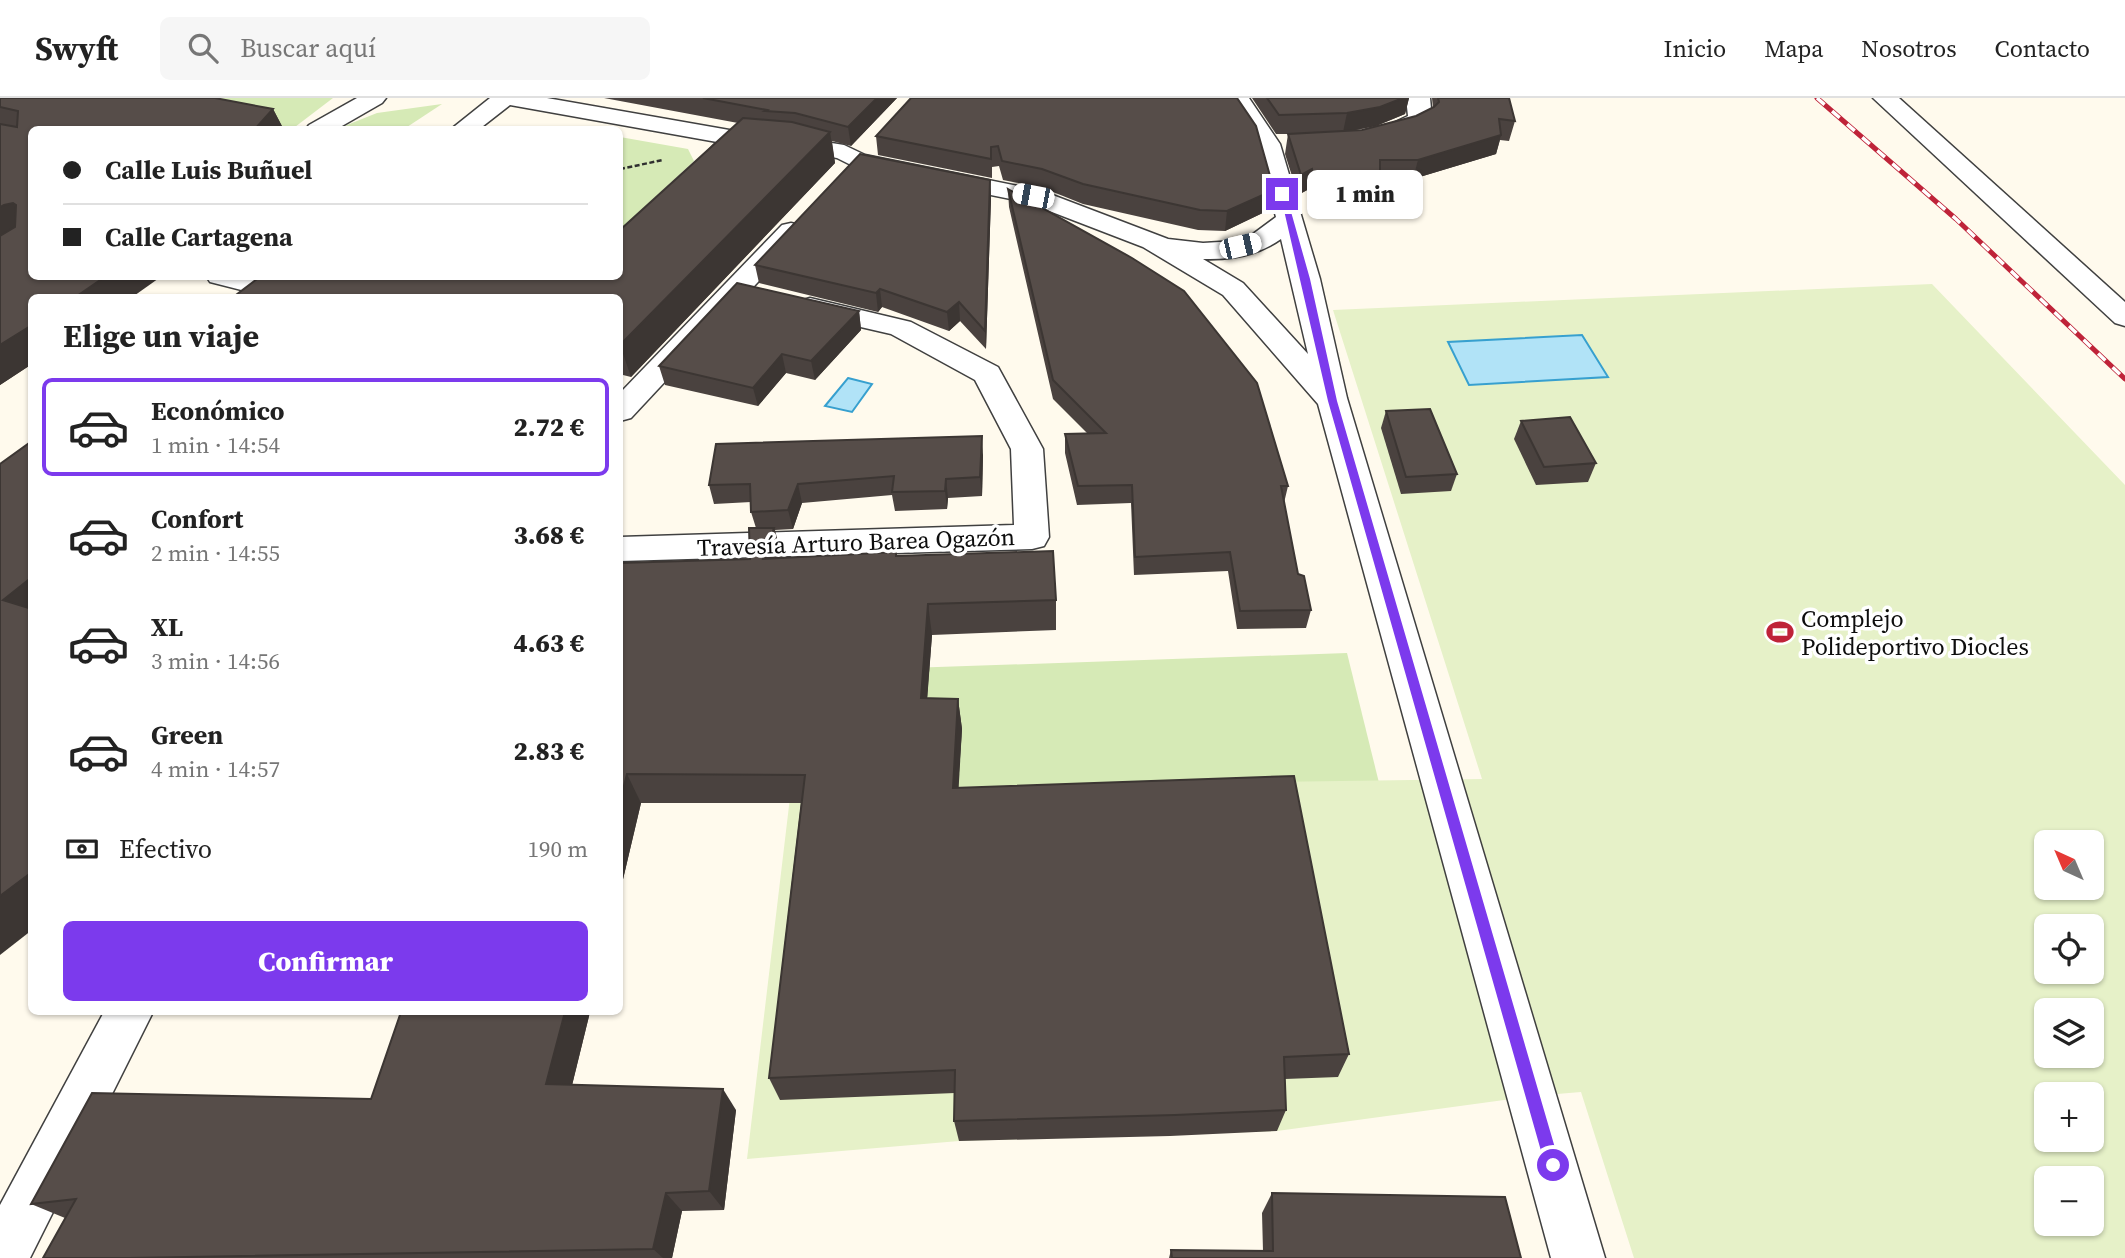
<!DOCTYPE html>
<html lang="es">
<meta charset="utf-8">
<style>
:root{--surface:#fff;--page:#f6f6f6;--text:#222;--muted:#767676;--line:#e0e0e0;--accent:#7c3aed}
body{margin:0;font-family:"Source Serif 4",serif;background:var(--page);color:var(--text);height:100vh;display:flex;flex-direction:column;font-size:26px;white-space:nowrap}
*{box-sizing:border-box;margin:0}
p{font-size:23px;color:var(--muted)}
.icon{flex:none;width:38px;height:38px;fill:none;stroke:currentColor;stroke-width:2;stroke-linecap:round;stroke-linejoin:round}
.map{position:relative;flex:1;overflow:hidden}
.side{position:absolute;left:28px;top:196px;width:595px;height:721px;display:flex;flex-direction:column;background:var(--surface);border-radius:10px;box-shadow:0 2px 5px #0004}
.side>*{flex:none}
.guide{position:absolute;left:28px;top:28px;width:595px;height:154px;border-radius:10px;box-shadow:0 2px 5px #0004;display:grid;align-content:center;height:154px;padding:0 35px;background:var(--surface)}
.needle{width:46px;rotate:316deg}
.fabs{position:absolute;left:2034px;top:732px;display:grid;gap:14px}
.fabs a{display:grid;place-items:center;width:70px;height:70px;border-radius:10px;background:var(--surface);box-shadow:0 2px 5px #0004;font-size:35px}
.end{position:absolute;width:32px;height:32px;margin:-16px;border:9px solid #7c3aed;background:#fff;box-shadow:0 0 0 4px #fff}
.from{border-radius:50%}
.bubble{position:absolute;height:49px;border-radius:10px;background:var(--surface);box-shadow:0 2px 5px #0004;font-size:23px;font-weight:800;line-height:49px;text-align:center}
.car{position:absolute;width:21px;height:42px;margin:-21px -10px;border-radius:9px;box-shadow:0 0 5px 2px #0007;background:linear-gradient(#fff 24%,#345 0 40%,#fff 0 76%,#345 0 86%,#fff 0)}
.guide b{display:flex;align-items:center;gap:24px;height:66px;font-size:26px}
.guide b+b{border-top:2px solid var(--line)}
.guide i{width:18px;height:18px;background:var(--text)}
ul{padding:0;list-style:none}
li{display:flex;align-items:center;gap:21px;height:98px;margin:0 14px 10px;padding:0 21px;border:4px solid transparent;border-radius:10px}
li div{flex:1}
li b{display:block;font-size:26px}
li em{font-style:normal;font-weight:800}
li.active{border-color:var(--accent)}
li>.icon{width:63px;height:63px;stroke-width:1.5}
h2{padding:0 35px;font-size:32px;line-height:84px}
.pay{display:flex;align-items:center;gap:18px;height:77px;padding:0 35px;font-size:26px}
.pay p{margin-inline-start:auto}
.button{display:flex;gap:14px;margin-top:auto;padding:14px 35px}
.button a{flex:1;height:80px;border-radius:10px;background:var(--accent);color:#fff;font-size:28px;font-weight:800;line-height:80px;text-align:center}
header{display:flex;align-items:center;gap:42px;box-sizing:border-box;height:98px;padding:0 35px;background:var(--surface);border-bottom:2px solid var(--line)}
header strong{font-size:33px}
nav{display:flex;gap:38px;margin-inline-start:auto;font-size:24px}
.search{width:490px;height:63px;background:var(--page);display:flex;align-items:center;gap:18px;box-sizing:border-box;padding:0 24px;border-radius:10px;color:var(--muted);font-size:26px}
.map>svg:first-child{display:block}
.green{fill:#d6eab6}
.pitch{fill:#e6f1c8;fill-rule:evenodd}
.water{fill:#b1e3f7;stroke:#37a0cf;stroke-width:2}
.lines{fill:none;stroke-linecap:round;stroke-linejoin:round}
.minor-casing{stroke:#404040;stroke-width:3}
.path{stroke:#2f2f2f;stroke-width:2.5;stroke-dasharray:5 2.5;stroke-linecap:butt}
.minor{fill:#fff;fill-rule:evenodd}
.rail-casing{stroke:#bf2339;stroke-width:5}
.rail{stroke:#fff;stroke-width:3.5;stroke-dasharray:10;stroke-linecap:butt}
.wall{fill:#4a423f}
.shaded-wall{fill:#3c3633}
.building{fill:#564d49;stroke:#3c3633;stroke-width:2}
.route{fill:#7c3aed}
.labels{text-anchor:middle;dominant-baseline:central;stroke-width:7;stroke-linejoin:round;paint-order:stroke}
.street-label{font-size:24px;fill:#0d0d0d;stroke:#fff}
.poi-label{font-size:24px;fill:#0d0d0d;stroke:#fff;text-anchor:start}
</style>
<header>
<strong>Swyft</strong>
<div class="search"><svg class="icon" aria-label="search" viewBox="0 0 24 24"><circle cx="10" cy="10" r="6"/><path d="M15 15l6 6"/></svg>Buscar aquí</div>
<nav><a>Inicio</a><a>Mapa</a><a>Nosotros</a><a>Contacto</a></nav>
</header>
<div class="map">
<svg width="2125" height="1160" viewBox="0 0 2125 1160">
<rect width="100%" height="100%" fill="#fffaed"/>
<!-- green -->
<g class="green">
<path d="M121,0H333L291,32L267,31Z"/>
<path d="M442,6L404,31H337L377,15Z"/>
<path d="M620,39L688,51L694,63L620,132Z"/>
<path d="M1347,555L1382,697L949,719L620,580Z"/>
</g>
<!-- pitch -->
<path class="pitch" d="M1932,186L2125,387V1160H1634L1581,994L1533,998L1277,1033L959,1043L747,1061L791,691L1482,681L1333,212ZM2046,744H2091V789H2046ZM2046,828H2091V873H2046ZM2046,912H2091V957H2046ZM2046,996H2091V1041H2046ZM2046,1080H2091V1125H2046Z"/>
<!-- water -->
<g class="water">
<path d="M1582,237L1608,279L1469,287L1448,244Z"/>
<path d="M848,280L872,286L852,314L825,308Z"/>
</g>
<g class="lines">
<!-- minor casing -->
<g class="minor-casing">
<g id="minor">
<path d="M357,0H386L382,5L335,32H305L309,27Z"/>
<path d="M490,0H547L735,33L744,35L747,40C736,56 717,78 697,73L694,68L717,44L510,7L478,32H450Z"/>
<path d="M1225,0H1249L1280,46L1320,181L1347,300L1605,1160H1551L1318,306L1223,197L1143,149L1026,104L857,70L837,60L782,51L773,49L770,44L773,39L782,37L844,47L865,57L1042,93L1168,141L1203,145L1236,143L1253,136L1276,119L1256,46ZM1281,141L1308,256L1243,185L1203,161C1230,162 1259,157 1281,141Z"/>
<path d="M1406,0H1430L1432,21C1421,37 1389,51 1370,46L1367,41L1370,36L1408,18Z"/>
<path d="M1873,0H1899L2125,204V228L2115,225Z"/>
<path d="M791,125L800,127L804,133L800,139L631,320L620,323V295L782,127Z"/>
<path d="M206,178H256L319,194L323,200H273L210,184Z"/>
<path d="M810,200L911,224L998,269L1043,351L1049,439L1044,448L1032,451L620,463V439L1014,427L1011,351L975,282L891,236L800,215L796,209L800,203Z"/>
<path d="M104,914H153L30,1160H0V1107Z"/>
</g>
</g>
<!-- path -->
<path class="path" d="M620,71L663,62"/>
<!-- minor -->
<use href="#minor" class="minor"/>
<!-- rail casing -->
<g class="rail-casing">
<path id="rail" d="M1817,0L1956,121L2125,281"/>
</g>
<!-- rail -->
<use href="#rail" class="rail"/>
</g>
<!-- wall -->
<g class="wall">
<path d="M0,0L273,11L284,32H32V266L0,287Z"/>
<path d="M604,0H897L851,48L832,43L835,65L631,279L623,277L620,281V178L738,25Z"/>
<path d="M911,0L1274,92L1271,111L1225,133L1198,132L1083,106L1043,90L1003,82L999,68L992,69V80L878,57L876,38Z"/>
<path d="M1252,0H1409L1405,16L1376,28L1351,33L1362,32L1416,18L1433,10L1432,0H1509L1515,23L1509,43L1500,42L1496,56L1413,81L1378,82L1376,94H1310L1309,91L1298,97L1285,56L1288,36H1301H1276Z"/>
<path d="M990,82L991,100L986,251L960,223L949,233L882,209L878,214L759,185L755,167Z"/>
<path d="M1008,91L1288,388L1284,405L1298,476L1311,512L1306,530L1237,531L1228,473L1134,477L1131,405L1077,407L1065,355V336L1087,335L1053,301L1009,109Z"/>
<path d="M859,213L861,232L815,282L786,275L758,308L665,287L659,268Z"/>
<path d="M1386,313L1457,376L1451,393L1401,396L1381,330Z"/>
<path d="M1521,323L1596,365L1588,384L1536,387L1514,341Z"/>
<path d="M983,357L982,398L948,400L947,411L895,413L892,397L802,405L793,431L775,432L782,460L896,458L1056,502V532L932,537L927,600L958,601L962,631L958,690L1349,956L1338,979L1285,981L1286,1012L1277,1033L1170,1038L959,1043L954,1023L955,995L780,1002L769,980L801,705H641L620,794V465L750,461L756,430L751,414V404L714,406L709,387Z"/>
<path d="M401,914H590L572,987L736,1012L724,1112L682,1113L672,1160H43L65,1120L31,1106L371,1001Z"/>
<path d="M1272,1095L1521,1160H1169L1171,1152L1263,1153L1262,1115Z"/>
</g>
<!-- shaded-wall -->
<g class="shaded-wall">
<path d="M877,0H897L851,48L848,29Z"/>
<path d="M1403,0H1409L1405,16L1376,28L1343,34L1347,15Z"/>
<path d="M273,11L284,32H254Z"/>
<path d="M830,34L835,65L631,279L620,247Z"/>
<path d="M1501,37L1496,56L1413,81L1418,62Z"/>
<path d="M1312,71L1309,91L1298,97L1301,77Z"/>
<path d="M990,82L991,100L986,251L985,233Z"/>
<path d="M1274,92L1271,111L1225,133L1227,113Z"/>
<path d="M13,105L31,129L0,145V109L4,107Z"/>
<path d="M106,178H162L131,200H74Z"/>
<path d="M880,191L882,209L878,214L876,195Z"/>
<path d="M959,204L960,223L949,233L947,214Z"/>
<path d="M859,213L861,232L815,282L811,263Z"/>
<path d="M32,227V266L0,287V247Z"/>
<path d="M782,256L786,275L758,308L753,290Z"/>
<path d="M620,267L623,277L620,281Z"/>
<path d="M982,338L983,357L982,398L980,379Z"/>
<path d="M946,381L948,400L947,411L945,393Z"/>
<path d="M798,386L802,405L793,431L788,412Z"/>
<path d="M774,430L782,461H763Z"/>
<path d="M32,479V530L3,502Z"/>
<path d="M928,506L932,537L925,630L921,600Z"/>
<path d="M958,601L962,631L957,718L953,690Z"/>
<path d="M627,676L641,705L620,794V704Z"/>
<path d="M32,774V832L0,857V798Z"/>
<path d="M565,914H590L567,1008L546,986Z"/>
<path d="M723,991L736,1012L724,1112L709,1093Z"/>
<path d="M666,1095L682,1113L672,1160H663L653,1151Z"/>
</g>
<!-- building -->
<g class="building">
<path d="M0,0H215L273,11L254,32H32V178H106L74,200H32V227L0,247V138L15,129L16,107L13,105L4,107L0,109V26L17,29L18,13L0,9Z"/>
<path d="M703,0H877L848,29L795,15L765,13L767,12Z"/>
<path d="M911,0H1237L1256,28L1274,92L1227,113L1200,112L1083,86L1042,71L1002,63L998,48L991,49V61L876,38Z"/>
<path d="M1267,0H1403L1380,9L1347,15L1279,17Z"/>
<path d="M1438,0H1509L1515,23L1499,21L1501,37L1418,62H1380V74L1313,75L1312,71L1301,77L1288,36L1362,32L1416,18L1434,9L1439,4Z"/>
<path d="M743,20L792,24L830,34L620,247V200H232L261,178H620V132Z"/>
<path d="M860,56L990,82L985,233L959,204L947,214L880,191L876,195L755,167Z"/>
<path d="M1008,91L1132,160L1184,193L1257,285L1288,388H1281L1298,476L1304,478L1311,512L1240,513L1230,454L1135,459L1132,387L1078,388L1065,336L1106,335L1053,282Z"/>
<path d="M737,185L859,213L811,263L782,256L753,290L659,268Z"/>
<path d="M1430,311L1457,376L1406,379L1386,313Z"/>
<path d="M1570,319L1596,365L1544,369L1521,323Z"/>
<path d="M982,338L980,379L946,381L945,393L892,394L894,378L798,386L788,412L751,414L750,386L709,387L716,346Z"/>
<path d="M32,343V479L3,502L32,511V774L0,798V366Z"/>
<path d="M749,430H774L763,461L896,454V458L1053,453L1056,502L928,506L921,600L958,601L953,690L1294,678L1349,956L1284,959L1286,1012L1175,1017L954,1023L955,972L769,980L805,677L627,676L620,704V465L750,461Z"/>
<path d="M401,914H565L546,986L723,991L709,1093L666,1095L653,1151L129,1160H43L76,1101L31,1106L92,995L371,1001Z"/>
<path d="M1272,1095L1505,1099L1521,1160H1172L1171,1152L1273,1153Z"/>
</g>
<!-- route -->
<path class="route" d="M1280,95L1286,96L1310,181L1337,303L1560,1067L1558,1073L1553,1075L1547,1073L1545,1067L1328,303Z"/>
<!-- icons -->
<defs>
<g id="stadium-bare" transform="scale(2.1)"><path d="M0-5a6.5 5 0 1 0 0 10a6.5 5 0 1 0 0-10ZM-3.5-1.8h7v3.6h-7Z" fill="#bf2339" stroke="#fff" stroke-width="2.5" paint-order="stroke"/></g>
</defs>
<g fill-rule="evenodd">
<use href="#stadium-bare" x="1780" y="534"/>
</g>
<g class="labels">
<!-- street labels -->
<g class="street-label">
<text transform="translate(856 444) rotate(-2)">Travesía Arturo Barea Ogazón</text>
</g>
<!-- poi labels -->
<g class="poi-label">
<text x="1801" y="520">Complejo<tspan x="1801" dy="28">Polideportivo Diocles</tspan></text>
</g>
</g>
</svg>
<div class="fabs">
<a><svg class="needle" viewBox="-14 -14 28 28"><path d="M0-13l5 13h-10z" fill="#e53935"/><path d="M0 13l5-13h-10z" fill="#767676"/></svg></a>
<a><svg class="icon" aria-label="locate" viewBox="0 0 24 24"><circle cx="12" cy="12" r="6"/><path d="M12 2v4M12 18v4M2 12h4M18 12h4"/></svg></a>
<a><svg class="icon" aria-label="layers" viewBox="0 0 24 24"><path d="M12 4l9 5-9 5-9-5zM3 14l9 5 9-5"/></svg></a>
<a>+</a>
<a>−</a>
</div>
<i class="end from" style="left:1553px;top:1067px"></i>
<i class="end" style="left:1282px;top:96px"></i>
<div class="bubble" style="left:1307px;top:72px;width:116px">1 min</div>
<i class="car" style="left:1033px;top:98px;rotate:281deg"></i>
<i class="car" style="left:1240px;top:148px;rotate:77deg"></i>
<div class="guide">
<b><i class="from"></i>Calle Luis Buñuel</b>
<b><i></i>Calle Cartagena</b>
</div>
<section class="side">
<h2>Elige un viaje</h2>
<ul>
<li class="active"><svg class="icon" aria-label="car" viewBox="0 0 24 24"><path d="M5 17H2v-5l4-1 3-4h7l3 4 3 1v5h-3M9 17h6M6 11h13"/><circle cx="7" cy="17" r="2"/><circle cx="17" cy="17" r="2"/></svg><div><b>Económico</b><p>1 min · 14:54</p></div><em>2.72 €</em></li>
<li><svg class="icon" aria-label="car" viewBox="0 0 24 24"><path d="M5 17H2v-5l4-1 3-4h7l3 4 3 1v5h-3M9 17h6M6 11h13"/><circle cx="7" cy="17" r="2"/><circle cx="17" cy="17" r="2"/></svg><div><b>Confort</b><p>2 min · 14:55</p></div><em>3.68 €</em></li>
<li><svg class="icon" aria-label="car" viewBox="0 0 24 24"><path d="M5 17H2v-5l4-1 3-4h7l3 4 3 1v5h-3M9 17h6M6 11h13"/><circle cx="7" cy="17" r="2"/><circle cx="17" cy="17" r="2"/></svg><div><b>XL</b><p>3 min · 14:56</p></div><em>4.63 €</em></li>
<li><svg class="icon" aria-label="car" viewBox="0 0 24 24"><path d="M5 17H2v-5l4-1 3-4h7l3 4 3 1v5h-3M9 17h6M6 11h13"/><circle cx="7" cy="17" r="2"/><circle cx="17" cy="17" r="2"/></svg><div><b>Green</b><p>4 min · 14:57</p></div><em>2.83 €</em></li>
</ul>
<div class="pay"><svg class="icon" aria-label="cash" viewBox="0 0 24 24"><path d="M3 7h18v10H3z"/><circle cx="12" cy="12" r="2"/></svg>Efectivo<p>190 m</p></div>
<div class="button"><a>Confirmar</a></div>
</section>
</div>
